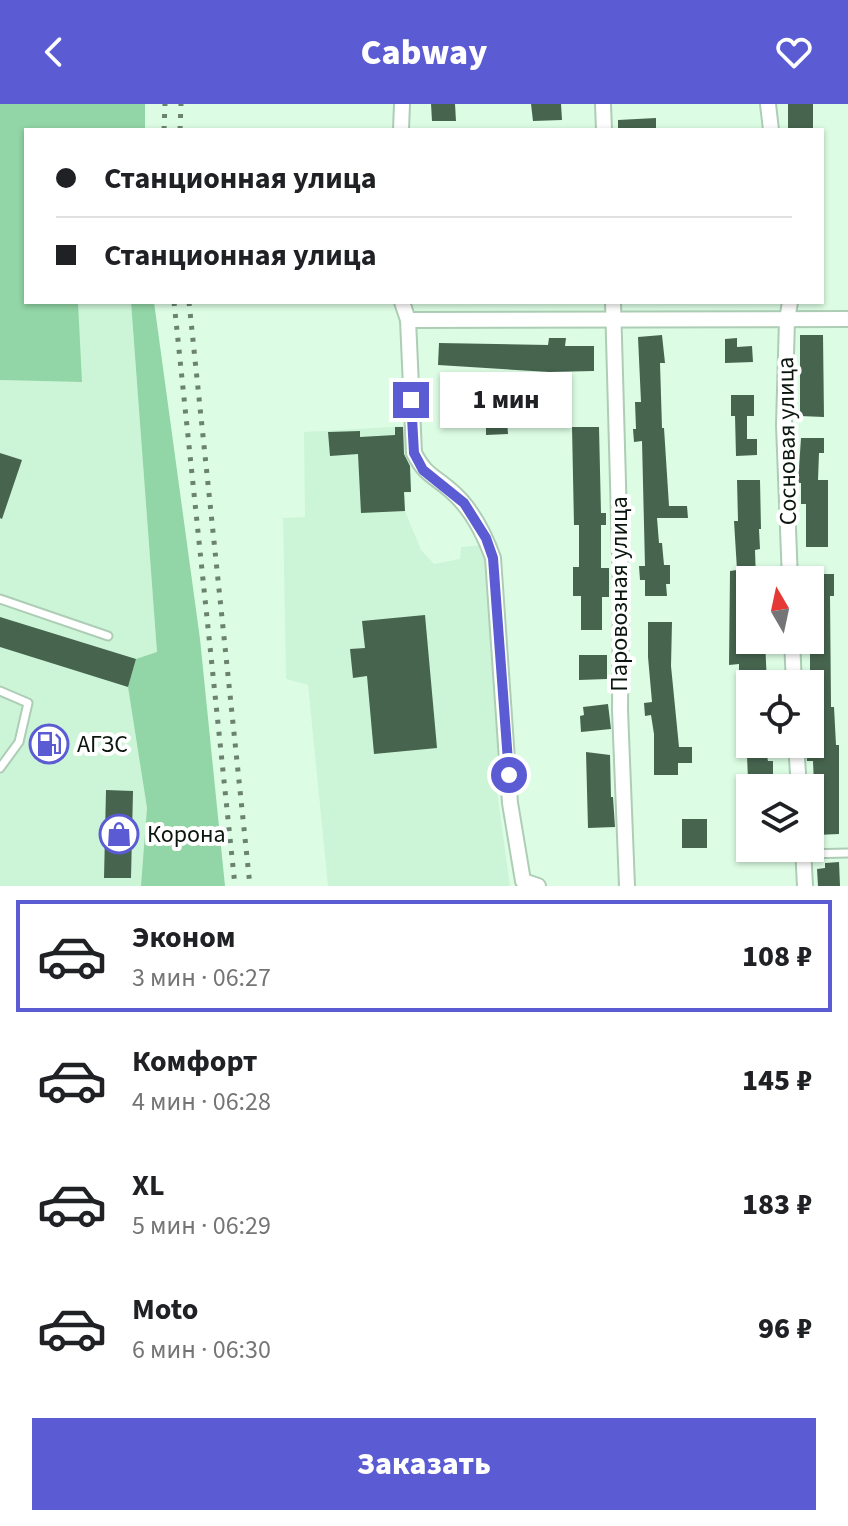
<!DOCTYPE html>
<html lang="ru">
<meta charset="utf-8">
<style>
:root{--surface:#fff;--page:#f2f2f2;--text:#202124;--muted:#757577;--line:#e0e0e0;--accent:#5b5cd4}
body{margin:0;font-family:"Source Sans 3",sans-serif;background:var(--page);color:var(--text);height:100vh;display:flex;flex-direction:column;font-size:30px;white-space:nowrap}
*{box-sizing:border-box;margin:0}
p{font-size:26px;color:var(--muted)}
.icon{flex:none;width:44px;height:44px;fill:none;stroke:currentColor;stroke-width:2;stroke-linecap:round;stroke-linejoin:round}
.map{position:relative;height:782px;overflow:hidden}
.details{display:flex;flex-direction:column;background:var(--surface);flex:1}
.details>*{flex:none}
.top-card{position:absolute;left:24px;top:24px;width:800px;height:176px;border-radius:0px;box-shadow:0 2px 6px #0004;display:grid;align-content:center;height:176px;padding:0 32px;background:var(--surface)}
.needle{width:52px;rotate:351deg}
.buttons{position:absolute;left:736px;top:462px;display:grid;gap:16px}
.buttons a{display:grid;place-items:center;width:88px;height:88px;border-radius:0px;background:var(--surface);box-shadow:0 2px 6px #0004;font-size:40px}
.end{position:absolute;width:36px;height:36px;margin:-18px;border:10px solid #5b5cd4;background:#fff;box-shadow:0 0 0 4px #fff}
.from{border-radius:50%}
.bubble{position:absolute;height:56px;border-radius:0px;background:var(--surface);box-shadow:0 2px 6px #0004;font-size:26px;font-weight:800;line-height:56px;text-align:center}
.top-card b{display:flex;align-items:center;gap:28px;height:76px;font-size:30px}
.top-card b+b{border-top:2px solid var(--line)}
.top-card i{width:20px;height:20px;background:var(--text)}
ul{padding:14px 0 0;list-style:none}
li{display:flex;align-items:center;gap:24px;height:112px;margin:0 16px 12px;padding:0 16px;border:4px solid transparent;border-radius:0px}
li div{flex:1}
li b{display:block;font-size:30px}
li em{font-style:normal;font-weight:800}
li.on{border-color:var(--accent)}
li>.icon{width:72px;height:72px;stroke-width:1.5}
.cta{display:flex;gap:16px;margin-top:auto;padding:16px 32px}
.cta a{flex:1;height:92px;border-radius:0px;background:var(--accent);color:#fff;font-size:32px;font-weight:800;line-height:92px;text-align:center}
header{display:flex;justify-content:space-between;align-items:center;height:104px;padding:0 32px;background:var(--accent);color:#fff;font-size:36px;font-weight:800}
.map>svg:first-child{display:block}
.built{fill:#ccf5d7}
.forest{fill:#92d5a6}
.building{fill:#47644f}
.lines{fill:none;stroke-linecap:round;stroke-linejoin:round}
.service-casing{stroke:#adcdb5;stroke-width:11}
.minor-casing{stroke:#adcdb5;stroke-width:18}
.service{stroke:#fff;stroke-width:7}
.minor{stroke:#fff;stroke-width:14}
.rail{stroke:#6c8271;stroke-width:5;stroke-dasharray:4 8;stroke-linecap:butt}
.route{stroke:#5b5cd4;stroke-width:10}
.labels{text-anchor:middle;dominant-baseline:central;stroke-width:8;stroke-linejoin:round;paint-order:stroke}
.street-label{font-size:24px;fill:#0b170e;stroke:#fff}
.poi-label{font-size:24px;fill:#0b170e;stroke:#fff;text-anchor:start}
</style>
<header><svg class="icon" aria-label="back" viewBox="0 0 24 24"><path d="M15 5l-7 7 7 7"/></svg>Cabway<svg class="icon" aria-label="heart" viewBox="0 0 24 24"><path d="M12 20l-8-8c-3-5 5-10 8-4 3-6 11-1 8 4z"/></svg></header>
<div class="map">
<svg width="848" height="782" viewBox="0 0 848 782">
<rect width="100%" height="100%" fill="#dcfde4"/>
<!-- built -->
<g class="built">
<path d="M78,198H131L157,548L128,583L147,704L144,760L141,782H0V276L81,278Z"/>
<path d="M408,322L411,388L405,389V407L421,446L434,460L460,455L461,443L482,441L489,462L507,684L497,687L510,782H328L308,581L286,575L283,414L305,413L304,328Z"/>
</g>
<!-- forest -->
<g class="forest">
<path d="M0,0H145V26H26V198H78L82,278L0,276Z"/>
<path d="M131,198H154L200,535L225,782H141L147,704L128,583L136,555L157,548Z"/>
</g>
<!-- building -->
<g class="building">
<path d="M431,0H455L456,17H432Z"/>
<path d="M531,0H561L562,16L533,17Z"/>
<rect x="788" y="0" width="25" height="24"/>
<path d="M656,14V26H618V16Z"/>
<path d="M662,231L665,259H660L662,324H664L669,402H687L688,414H657L659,439H662L664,461H670V480H666L667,492H645V476H640L639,462H645L642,337L634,338L633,325H636L635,298H641L638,233Z"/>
<path d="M800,231H823L824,313L800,312Z"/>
<path d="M549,234H566L565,242H594V267L549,268L438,261L439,239L548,241Z"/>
<path d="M737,234V243L752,242L753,258L725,259V235Z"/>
<path d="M731,291H754V312H747V335H757V351L736,352L735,312H731Z"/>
<path d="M500,301V303H506L508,330L486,331V322L463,324L462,303Z"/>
<path d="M395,323H403L404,350L410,362L411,388H404L405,407L361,409L358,350L330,352L328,328L360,327V333L395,331Z"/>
<path d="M572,323H599L601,409H606V421H601V464H609V493H602V526H581V492H573V463H579V421H574Z"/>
<path d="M801,334H824V349H819L818,376H828V443H806V400H801V379H798Z"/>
<path d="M0,349L22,356L2,415L0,414Z"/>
<path d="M737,376H760L761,425H759L760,445L755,446L756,476H750V536H765L767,580H744V571H739V560L729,561L730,467L737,466L734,417H738Z"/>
<path d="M810,470H834V492H830L831,603H834L836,641H839V730L816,731L813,657H807L806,641H810V611L814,610V584H810Z"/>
<path d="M425,511L437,644L374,650L367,572L353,574L350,545L365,544L362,517Z"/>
<path d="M0,513L136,555L128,583L0,543Z"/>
<path d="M648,518H672L671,562L679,643H692V659H678V671H654V630L651,611L645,612L644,599L652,598L648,553Z"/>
<path d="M579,551H607V575L579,576Z"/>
<path d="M608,600L611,625L581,628L580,612L584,611L583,603Z"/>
<path d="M586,648L610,651L611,693H613L615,723L588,724Z"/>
<path d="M747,652H767L768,657H773V674L748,675Z"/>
<path d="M106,686L133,687L131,774H104Z"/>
<rect x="682" y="715" width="25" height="29"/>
<path d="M839,758L840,782H818L817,765L825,764V759Z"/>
</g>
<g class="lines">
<!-- service casing -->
<g class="service-casing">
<g id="service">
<path d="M0,495L108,532"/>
<path d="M0,587L28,599L19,638L0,664"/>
<path d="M804,750L848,749"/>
</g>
</g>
<!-- minor casing -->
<g class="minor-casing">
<g id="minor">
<path d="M603,0L604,26"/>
<path d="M768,0L771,26"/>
<path d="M401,26L402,0"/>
<path d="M402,198L408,216L414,349C425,370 431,370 449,385C470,402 484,429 493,454L510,699L523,777L538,782"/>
<path d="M613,198L621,487L620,606L627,782"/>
<path d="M408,216L848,215"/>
<path d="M790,476L784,321L787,216L790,198"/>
<path d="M792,536L794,580"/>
<path d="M796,640L799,684"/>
<path d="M803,744L805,782"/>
</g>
</g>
<!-- service -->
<use href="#service" class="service"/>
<!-- minor -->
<use href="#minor" class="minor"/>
<!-- rail -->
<g class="rail">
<path d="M164,26L165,0"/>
<path d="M180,26L181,0"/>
<path d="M174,198L235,782"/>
<path d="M189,198L250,782"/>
</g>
</g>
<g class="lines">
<!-- route -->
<path class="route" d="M411,296L414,349L423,366L464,399L486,434L493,454L509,671"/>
</g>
<!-- icons -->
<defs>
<g id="fuel-ring" transform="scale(2)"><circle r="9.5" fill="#fff" stroke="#5b5cd4" stroke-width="1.5"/><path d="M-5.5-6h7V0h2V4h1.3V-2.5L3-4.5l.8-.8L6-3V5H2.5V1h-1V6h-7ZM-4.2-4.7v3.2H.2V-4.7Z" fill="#5b5cd4"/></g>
<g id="shop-ring" transform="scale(2)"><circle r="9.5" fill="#fff" stroke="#5b5cd4" stroke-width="1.5"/><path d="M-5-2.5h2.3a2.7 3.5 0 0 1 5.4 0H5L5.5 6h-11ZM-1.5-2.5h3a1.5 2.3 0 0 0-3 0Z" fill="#5b5cd4"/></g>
</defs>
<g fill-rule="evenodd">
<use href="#fuel-ring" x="49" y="640"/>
<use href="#shop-ring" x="119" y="730"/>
</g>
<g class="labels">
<!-- street labels -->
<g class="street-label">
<text transform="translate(787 337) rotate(-91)">Сосновая улица</text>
<text transform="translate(619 490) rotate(-90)">Паровозная улица</text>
</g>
<!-- poi labels -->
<g class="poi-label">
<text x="77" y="640">АГЗС</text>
<text x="147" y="730">Корона</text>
</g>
</g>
</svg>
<div class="buttons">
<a><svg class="needle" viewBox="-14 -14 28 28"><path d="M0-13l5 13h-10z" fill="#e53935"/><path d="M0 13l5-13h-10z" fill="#757577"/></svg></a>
<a><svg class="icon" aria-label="locate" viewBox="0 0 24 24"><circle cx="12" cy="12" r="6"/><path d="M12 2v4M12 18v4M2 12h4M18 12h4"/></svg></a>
<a><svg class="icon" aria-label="layers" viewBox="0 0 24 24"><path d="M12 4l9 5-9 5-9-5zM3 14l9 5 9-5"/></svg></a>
</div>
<i class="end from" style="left:509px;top:671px"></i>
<i class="end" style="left:411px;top:296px"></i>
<div class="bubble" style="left:440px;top:268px;width:132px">1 мин</div>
<div class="top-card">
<b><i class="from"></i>Станционная улица</b>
<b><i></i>Станционная улица</b>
</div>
</div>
<section class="details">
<ul>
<li class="on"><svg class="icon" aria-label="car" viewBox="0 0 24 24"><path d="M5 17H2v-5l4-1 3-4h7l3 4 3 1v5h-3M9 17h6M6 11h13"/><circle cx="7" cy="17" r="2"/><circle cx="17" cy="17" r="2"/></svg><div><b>Эконом</b><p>3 мин · 06:27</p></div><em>108 ₽</em></li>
<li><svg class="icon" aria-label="car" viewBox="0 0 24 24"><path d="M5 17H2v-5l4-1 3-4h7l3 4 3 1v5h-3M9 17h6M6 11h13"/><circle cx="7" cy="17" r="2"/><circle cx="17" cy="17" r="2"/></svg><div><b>Комфорт</b><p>4 мин · 06:28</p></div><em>145 ₽</em></li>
<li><svg class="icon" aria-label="car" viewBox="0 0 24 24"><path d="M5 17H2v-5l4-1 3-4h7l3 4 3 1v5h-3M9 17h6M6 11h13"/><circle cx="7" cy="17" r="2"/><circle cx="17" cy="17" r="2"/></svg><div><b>XL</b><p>5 мин · 06:29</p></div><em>183 ₽</em></li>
<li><svg class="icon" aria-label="car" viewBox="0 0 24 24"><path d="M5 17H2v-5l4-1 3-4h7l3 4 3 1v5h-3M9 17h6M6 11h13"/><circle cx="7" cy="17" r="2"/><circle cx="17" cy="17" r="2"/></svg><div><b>Moto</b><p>6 мин · 06:30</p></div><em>96 ₽</em></li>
</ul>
<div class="cta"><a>Заказать</a></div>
</section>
